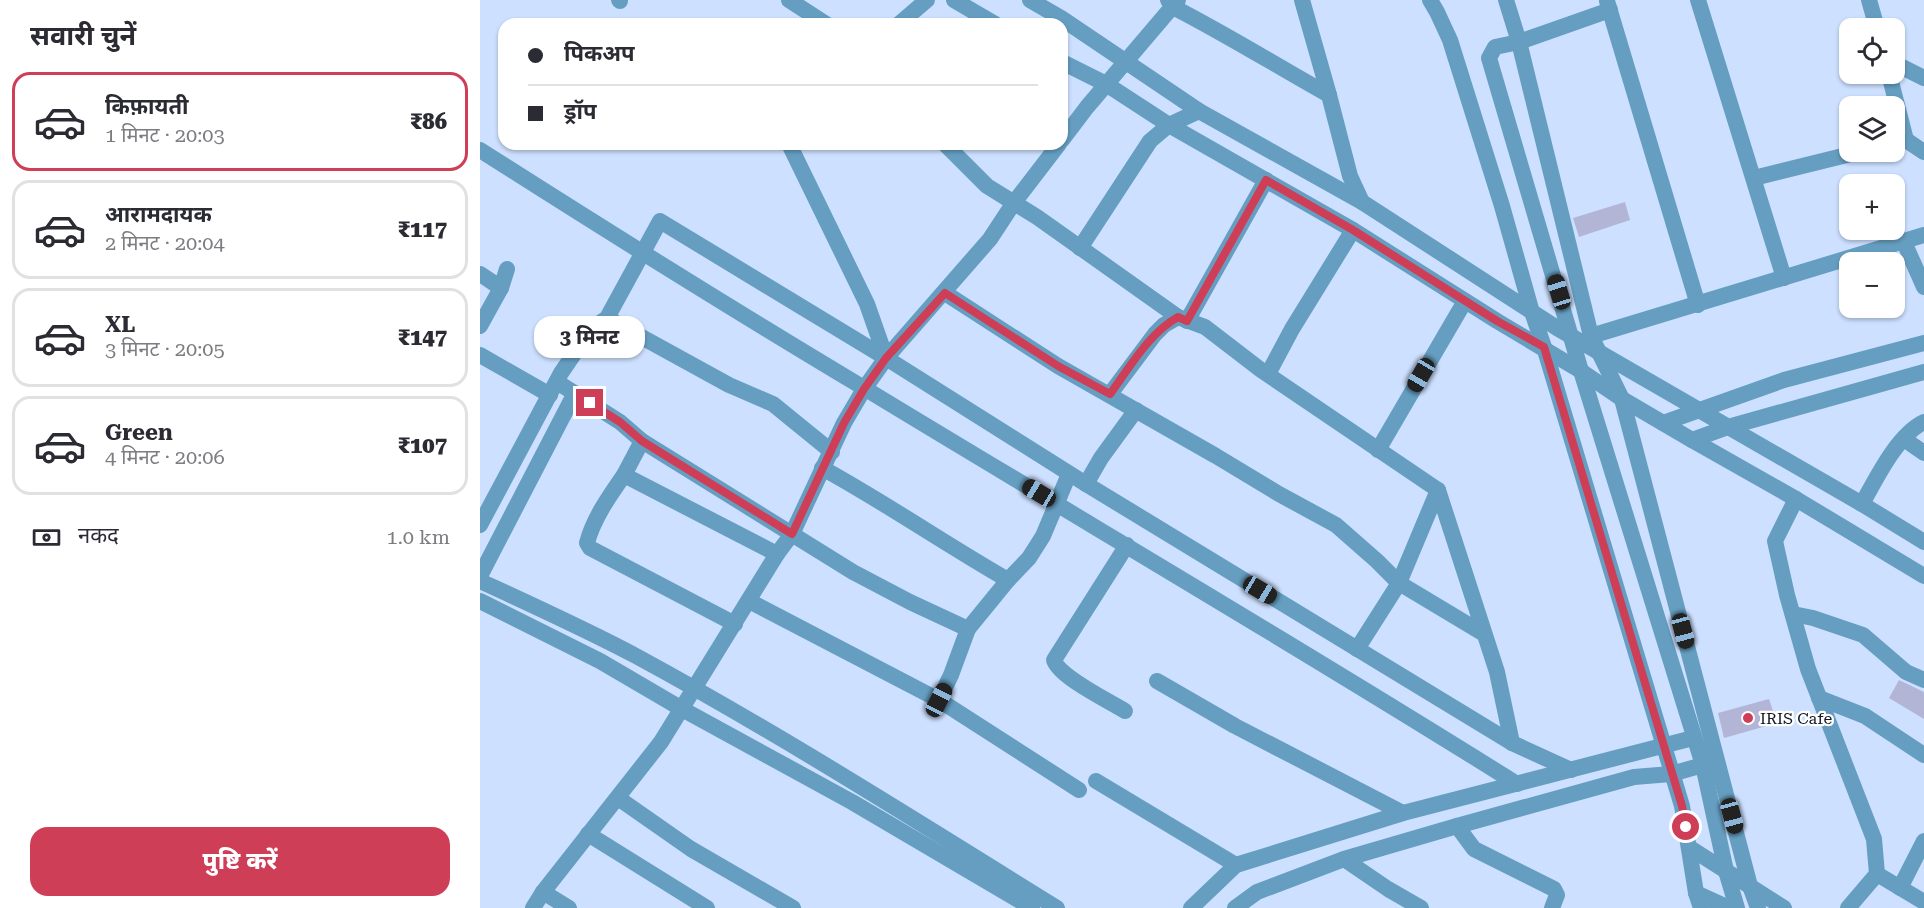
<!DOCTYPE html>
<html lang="hi">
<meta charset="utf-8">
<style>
:root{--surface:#fff;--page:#f2f2f3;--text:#2b2b33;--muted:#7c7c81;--line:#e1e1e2;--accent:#ce3e57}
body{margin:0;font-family:"Roboto Serif","Noto Sans Devanagari",serif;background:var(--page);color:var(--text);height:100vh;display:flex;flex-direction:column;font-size:22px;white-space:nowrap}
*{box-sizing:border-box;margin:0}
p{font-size:20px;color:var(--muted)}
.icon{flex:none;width:33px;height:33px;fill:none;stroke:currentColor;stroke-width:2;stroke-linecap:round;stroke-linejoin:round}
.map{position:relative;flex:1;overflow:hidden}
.side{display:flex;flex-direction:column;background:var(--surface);width:480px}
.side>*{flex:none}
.banner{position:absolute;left:18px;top:18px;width:570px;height:132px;border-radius:18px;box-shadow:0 2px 4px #0004;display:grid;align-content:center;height:132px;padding:0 30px;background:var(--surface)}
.tools{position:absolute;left:1359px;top:18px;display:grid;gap:12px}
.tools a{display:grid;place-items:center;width:66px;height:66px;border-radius:12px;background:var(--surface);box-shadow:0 2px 4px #0004;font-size:30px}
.end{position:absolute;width:27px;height:27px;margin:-14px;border:8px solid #ce3e57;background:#fff;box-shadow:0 0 0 3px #fff}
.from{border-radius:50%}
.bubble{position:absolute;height:42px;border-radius:18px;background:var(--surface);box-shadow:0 2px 4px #0004;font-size:20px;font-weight:800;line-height:42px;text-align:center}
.car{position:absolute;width:18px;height:36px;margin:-18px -9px;border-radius:8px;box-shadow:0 0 4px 2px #0007;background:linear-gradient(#222 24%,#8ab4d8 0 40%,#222 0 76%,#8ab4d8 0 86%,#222 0)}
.banner b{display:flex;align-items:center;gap:21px;height:57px;font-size:22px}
.banner b+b{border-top:2px solid var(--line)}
.banner i{width:15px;height:15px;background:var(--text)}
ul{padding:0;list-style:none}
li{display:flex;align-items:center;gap:18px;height:99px;margin:0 12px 9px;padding:0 18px;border:3px solid var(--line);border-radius:18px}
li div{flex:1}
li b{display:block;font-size:22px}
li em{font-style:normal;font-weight:800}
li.current{border-color:var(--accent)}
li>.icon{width:54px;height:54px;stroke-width:1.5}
h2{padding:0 30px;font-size:27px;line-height:72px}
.pay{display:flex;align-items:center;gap:15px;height:66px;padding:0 30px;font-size:22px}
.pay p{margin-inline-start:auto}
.button{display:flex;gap:12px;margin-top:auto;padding:12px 30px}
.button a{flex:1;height:69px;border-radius:18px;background:var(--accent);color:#fff;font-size:24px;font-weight:800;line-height:69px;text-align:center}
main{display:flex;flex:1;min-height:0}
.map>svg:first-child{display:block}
.building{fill:#b3b5d6}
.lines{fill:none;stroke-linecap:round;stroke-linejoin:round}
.minor{stroke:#659ec1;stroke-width:16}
.route{stroke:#ce3e57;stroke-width:8}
.poi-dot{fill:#ce3e57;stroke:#fff;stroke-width:2}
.labels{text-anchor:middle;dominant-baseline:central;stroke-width:4.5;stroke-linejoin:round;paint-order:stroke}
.poi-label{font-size:16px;fill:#111722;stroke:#fff;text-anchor:start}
</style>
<main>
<section class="side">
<h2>सवारी चुनें</h2>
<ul>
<li class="current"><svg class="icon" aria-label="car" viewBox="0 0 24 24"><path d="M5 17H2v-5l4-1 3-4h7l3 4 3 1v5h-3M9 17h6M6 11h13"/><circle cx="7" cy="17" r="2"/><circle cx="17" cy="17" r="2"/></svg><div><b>किफ़ायती</b><p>1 मिनट · 20:03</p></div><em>₹86</em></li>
<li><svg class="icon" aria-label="car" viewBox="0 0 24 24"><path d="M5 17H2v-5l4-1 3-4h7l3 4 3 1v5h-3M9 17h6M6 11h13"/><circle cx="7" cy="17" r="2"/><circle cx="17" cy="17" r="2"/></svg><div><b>आरामदायक</b><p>2 मिनट · 20:04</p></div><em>₹117</em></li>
<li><svg class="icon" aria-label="car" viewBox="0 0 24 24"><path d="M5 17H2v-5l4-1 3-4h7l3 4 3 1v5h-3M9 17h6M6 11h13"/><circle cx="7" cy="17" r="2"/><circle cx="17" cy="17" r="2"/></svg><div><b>XL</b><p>3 मिनट · 20:05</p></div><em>₹147</em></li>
<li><svg class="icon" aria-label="car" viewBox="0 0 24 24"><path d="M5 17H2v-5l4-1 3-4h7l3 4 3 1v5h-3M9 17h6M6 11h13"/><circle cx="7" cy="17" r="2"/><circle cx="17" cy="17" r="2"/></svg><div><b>Green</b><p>4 मिनट · 20:06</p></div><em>₹107</em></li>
</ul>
<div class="pay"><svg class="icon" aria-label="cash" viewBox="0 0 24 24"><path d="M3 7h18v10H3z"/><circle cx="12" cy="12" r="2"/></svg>नकद<p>1.0 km</p></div>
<div class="button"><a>पुष्टि करें</a></div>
</section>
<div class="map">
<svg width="1444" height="908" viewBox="0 0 1444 908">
<rect width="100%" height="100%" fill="#cde0ff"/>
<!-- building -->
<g class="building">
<path d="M1145,202L1150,220L1099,237L1093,218Z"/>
<path d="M1419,680L1444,692V719L1409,698Z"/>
<path d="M1289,699L1297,723L1244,738L1238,713Z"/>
</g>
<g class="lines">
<!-- minor -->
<g class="minor">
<path d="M139,0L140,1"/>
<path d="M309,0L346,24"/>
<path d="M474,0L515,24"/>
<path d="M550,0L581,18L719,111L882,202L1077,328L1382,504L1444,542"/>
<path d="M688,0L693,7C746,34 797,66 849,95L870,176L882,202"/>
<path d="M822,0L849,95"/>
<path d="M950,0L957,12L970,40L1022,206L1051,309L1064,347L1202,806L1216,893L1221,908"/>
<path d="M1026,0L1039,42L1111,336L1142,399L1270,886L1278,908"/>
<path d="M1218,0L1304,278"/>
<path d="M1389,0L1397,28"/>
<path d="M1127,1L1218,305"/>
<path d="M1130,10L1039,42L1015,47L1009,58L1101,371L1223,765L1246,871L1257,908"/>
<path d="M419,24L447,0"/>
<path d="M582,62L626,84L689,125L873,230L1017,321L1101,371L1142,399L1212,440L1248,427L1444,372"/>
<path d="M1414,63L1444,78"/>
<path d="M1409,74L1426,140L1414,143"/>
<path d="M582,140L607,107L698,0"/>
<path d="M1426,140L1444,152"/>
<path d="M309,144L387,304L406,358"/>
<path d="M465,144L507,186L557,217L698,317L725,327L781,370L958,490L1017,672L1032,743"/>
<path d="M0,150C127,231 255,311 384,388C601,520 821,648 1037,784"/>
<path d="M1274,178L1379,152"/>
<path d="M1424,242L1444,287"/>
<path d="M600,248L670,141L689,125L719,111"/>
<path d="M0,274L21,288"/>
<path d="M465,293L578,366L736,456L799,494L856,525L897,561L919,583L1004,634"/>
<path d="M127,318L249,385L293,404L352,452"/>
<path d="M707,321L786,180"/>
<path d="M0,326L21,288L27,269"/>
<path d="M1111,336L1444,235"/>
<path d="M0,355L70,395"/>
<path d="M788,374L812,329L873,230"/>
<path d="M77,382L140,422L162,441L373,572L430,602L488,629"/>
<path d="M630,394L675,334L684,325L698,317"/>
<path d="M1183,423L1304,380L1444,343"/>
<path d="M1424,439L1444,453"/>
<path d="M1212,440L1316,499L1444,576"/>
<path d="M898,450L985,301"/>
<path d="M342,468C406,503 465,544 528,580"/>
<path d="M144,475L162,441"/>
<path d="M606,484L621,458L656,410"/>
<path d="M1316,499L1295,541L1307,595L1328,669L1394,839L1397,874L1368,908"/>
<path d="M1382,504C1396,479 1417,435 1444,422"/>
<path d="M0,525L81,373L111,329L127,318L180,221L406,358L606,484L1032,743L1091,770"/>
<path d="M0,576L95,393"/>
<path d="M0,581C52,605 105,629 156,656C300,734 438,822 577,908"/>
<path d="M0,601L120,661L202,709L372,802L552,908"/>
<path d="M269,601L459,700L471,675L488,629L528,580L549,558L563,536L589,474"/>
<path d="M1313,614L1333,618L1383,635L1426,672L1444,680"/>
<path d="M255,624L110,548L107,543C113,519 130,495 144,475L297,554"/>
<path d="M877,649L919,583L958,490"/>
<path d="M677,681L755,726L923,813"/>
<path d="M1339,698L1385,716L1444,755"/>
<path d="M459,700L599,790"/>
<path d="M645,711C629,701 579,677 574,660L647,545"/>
<path d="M616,781L756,865"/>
<path d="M138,798L211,849L313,908"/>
<path d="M977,826L994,849L1074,889L1077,895L1072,908"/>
<path d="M108,834L227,908"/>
<path d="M1210,848L1304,908"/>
<path d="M864,859L908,889L941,908"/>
<path d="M1397,874L1444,902"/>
<path d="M1420,888L1444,841"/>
<path d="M63,892L89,908"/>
<path d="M1216,893L1249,908"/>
<path d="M53,908L63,892L181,742L297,554L312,534L364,423L384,389L406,358L510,239L533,204L579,144"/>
<path d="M711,908L756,865L923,813L1213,738"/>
<path d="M755,908L777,892L864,859L977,826L1154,777L1191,774L1223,765"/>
</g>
</g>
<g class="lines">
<!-- route -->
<path class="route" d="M110,403L140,422L162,441L312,534L364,423L384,389L406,358L465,293L578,366L630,394C650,367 668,334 698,317L707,321L786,180L873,230L1017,321L1064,347L1202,806L1206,827"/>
</g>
<!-- markers -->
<circle class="poi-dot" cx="1268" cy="718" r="6"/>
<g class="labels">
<!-- poi labels -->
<g class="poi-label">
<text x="1280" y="718">IRIS Cafe</text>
</g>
</g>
</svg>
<div class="tools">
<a><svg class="icon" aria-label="locate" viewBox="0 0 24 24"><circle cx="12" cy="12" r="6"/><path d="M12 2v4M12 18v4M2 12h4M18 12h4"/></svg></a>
<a><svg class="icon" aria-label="layers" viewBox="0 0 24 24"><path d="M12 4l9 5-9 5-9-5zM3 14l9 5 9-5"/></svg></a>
<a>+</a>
<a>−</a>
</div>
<i class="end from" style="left:1206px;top:827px"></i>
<i class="end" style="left:110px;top:403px"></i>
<div class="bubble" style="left:54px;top:316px;width:111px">3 मिनट</div>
<i class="car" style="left:1079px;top:292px;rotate:343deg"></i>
<i class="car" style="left:941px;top:375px;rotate:210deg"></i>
<i class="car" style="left:559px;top:493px;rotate:301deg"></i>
<i class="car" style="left:780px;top:590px;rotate:121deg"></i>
<i class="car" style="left:1203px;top:631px;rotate:165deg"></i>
<i class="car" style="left:459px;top:700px;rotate:27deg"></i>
<i class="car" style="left:1252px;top:816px;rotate:165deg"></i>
<div class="banner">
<b><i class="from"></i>पिकअप</b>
<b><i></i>ड्रॉप</b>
</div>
</div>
</main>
